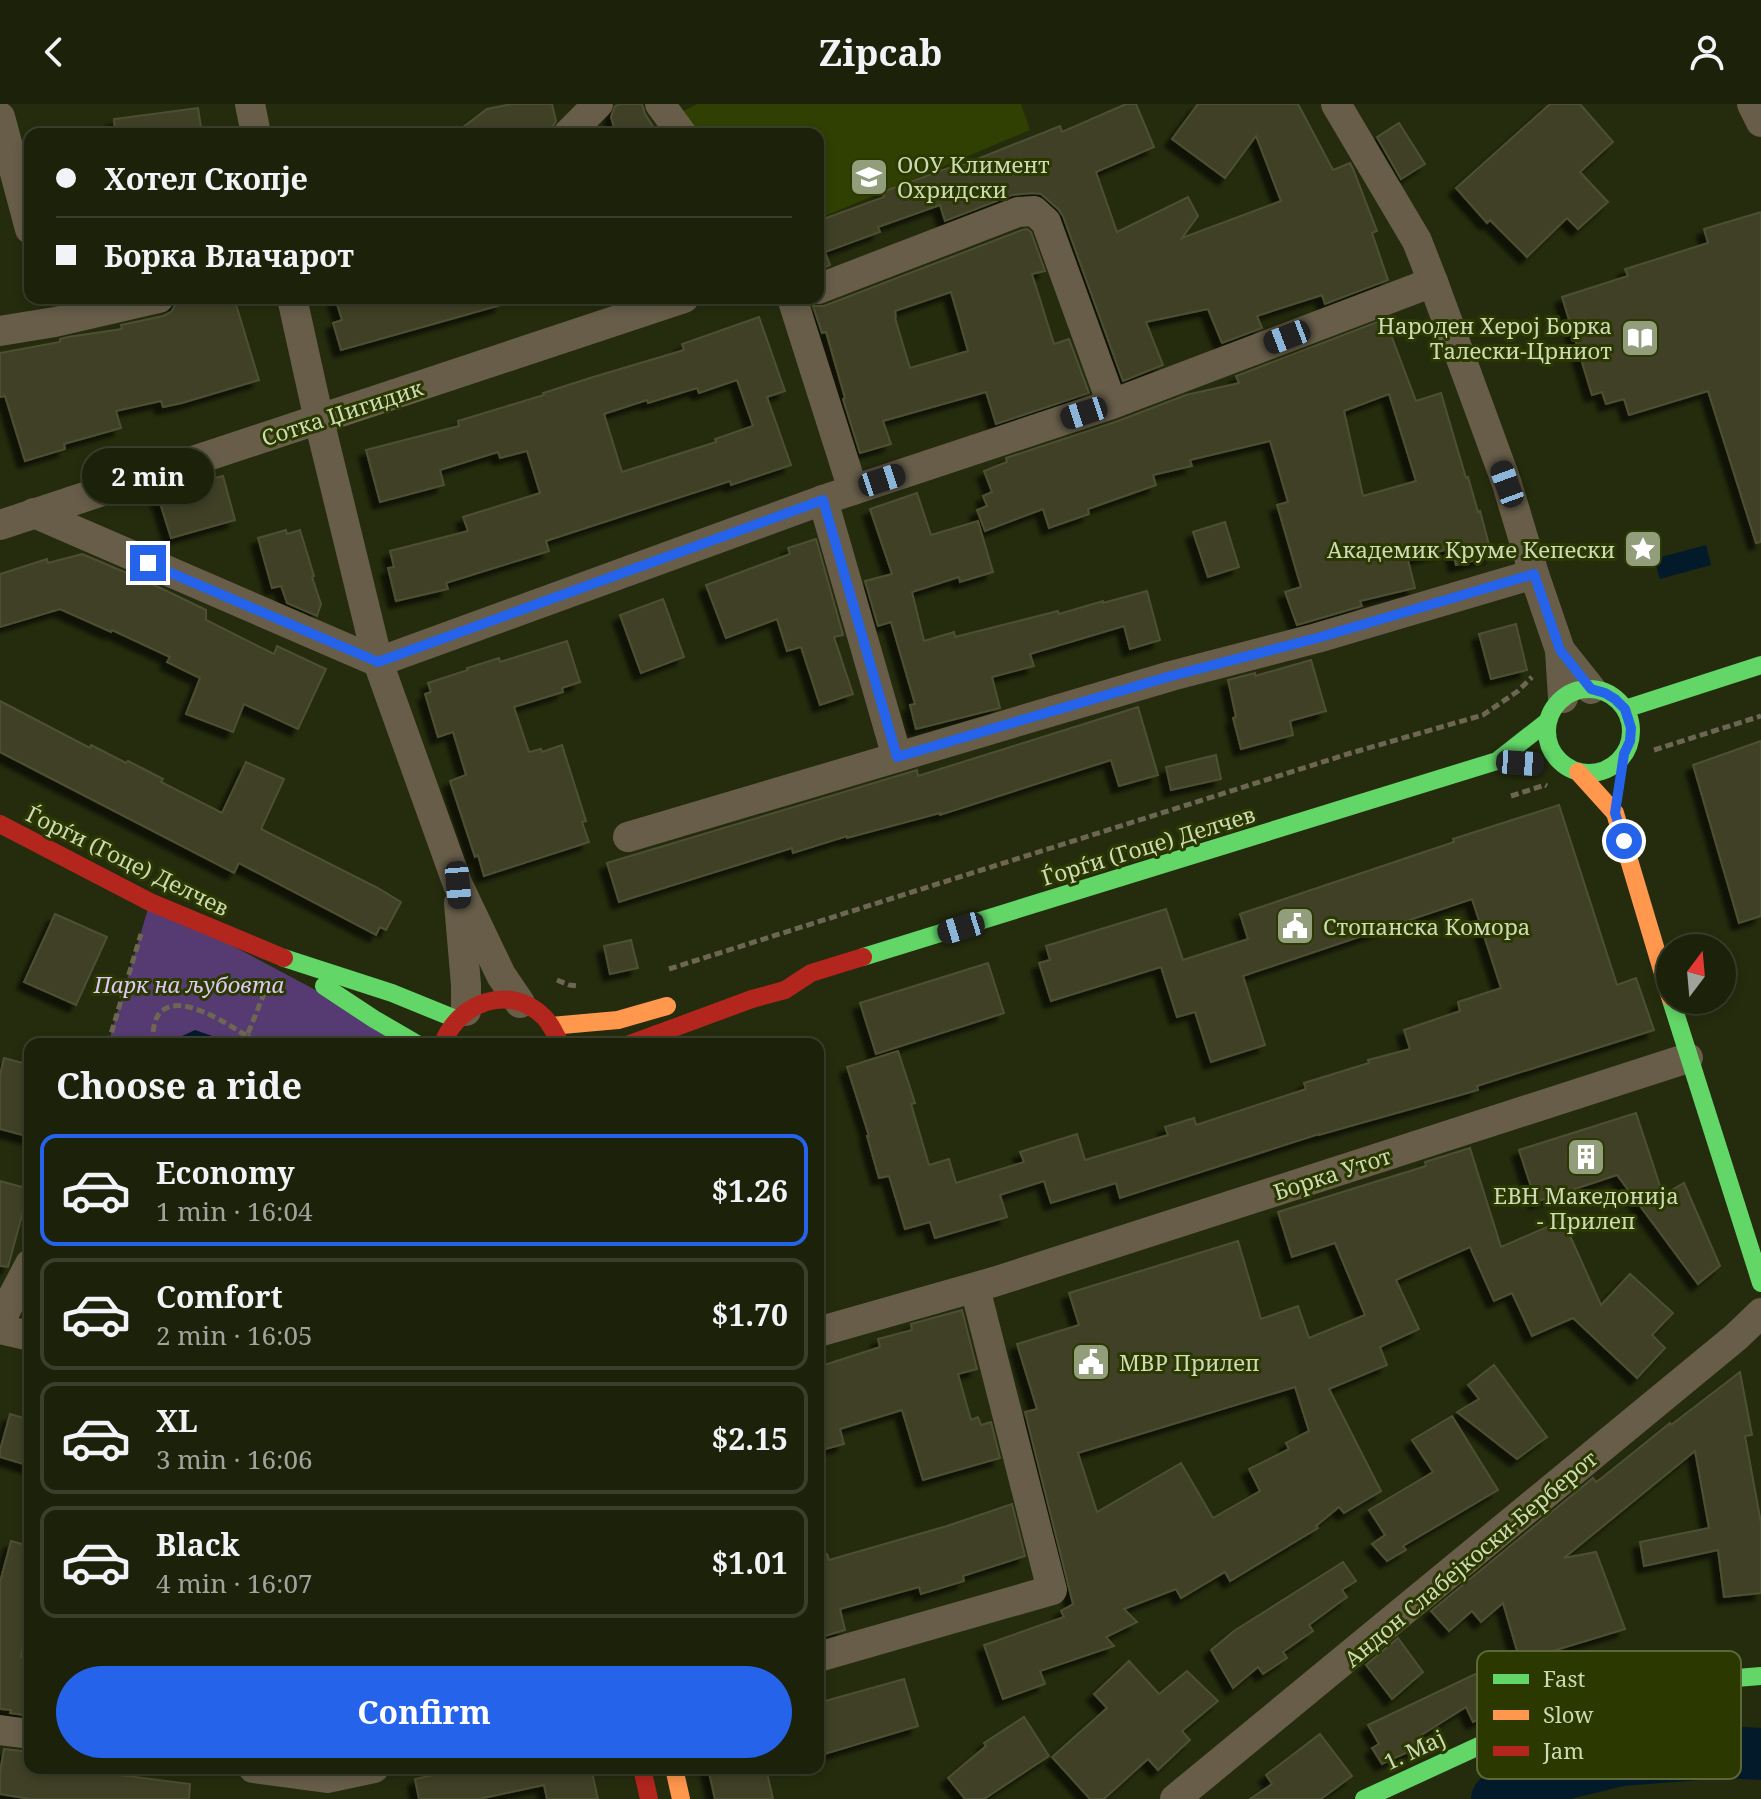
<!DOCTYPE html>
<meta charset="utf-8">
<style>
:root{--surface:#1c210a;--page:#252913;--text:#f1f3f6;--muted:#a0a39c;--line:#3a3e2b;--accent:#2563eb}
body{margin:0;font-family:"Noto Serif",serif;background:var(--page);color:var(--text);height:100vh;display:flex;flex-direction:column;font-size:30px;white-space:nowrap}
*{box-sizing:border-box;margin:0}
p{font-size:26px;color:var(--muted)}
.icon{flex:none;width:44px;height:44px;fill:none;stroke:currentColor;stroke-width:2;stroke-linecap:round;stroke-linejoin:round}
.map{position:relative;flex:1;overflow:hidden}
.panel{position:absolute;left:24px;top:934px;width:800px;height:736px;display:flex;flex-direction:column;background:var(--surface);border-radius:16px;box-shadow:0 4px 12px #0003,0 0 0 2px var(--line)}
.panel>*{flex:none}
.hud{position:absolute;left:24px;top:24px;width:800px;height:176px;border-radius:16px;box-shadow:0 4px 12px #0003,0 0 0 2px var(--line);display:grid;align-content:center;height:176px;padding:0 32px;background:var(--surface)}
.needle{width:52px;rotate:16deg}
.buttons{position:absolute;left:1656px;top:830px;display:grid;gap:16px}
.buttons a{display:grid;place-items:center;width:80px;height:80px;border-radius:50%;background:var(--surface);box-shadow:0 4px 12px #0003,0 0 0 2px var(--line);font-size:40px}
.end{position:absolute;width:36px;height:36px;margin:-18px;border:10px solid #2563eb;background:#fff;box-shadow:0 0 0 4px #fff}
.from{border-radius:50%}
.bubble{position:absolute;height:56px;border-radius:28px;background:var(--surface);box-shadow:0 4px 12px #0003,0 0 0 2px var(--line);font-size:26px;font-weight:700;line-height:56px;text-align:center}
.car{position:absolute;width:24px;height:48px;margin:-24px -12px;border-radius:10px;box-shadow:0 0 6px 2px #0007;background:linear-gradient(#222 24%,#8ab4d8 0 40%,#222 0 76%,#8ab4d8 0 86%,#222 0)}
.hud b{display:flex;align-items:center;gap:28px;height:76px;font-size:30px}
.hud b+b{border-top:2px solid var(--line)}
.hud i{width:20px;height:20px;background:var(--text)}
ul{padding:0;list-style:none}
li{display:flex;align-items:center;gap:24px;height:112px;margin:0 16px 12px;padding:0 16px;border:4px solid var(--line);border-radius:16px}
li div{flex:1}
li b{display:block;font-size:30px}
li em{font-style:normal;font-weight:700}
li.active{border-color:var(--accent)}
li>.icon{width:72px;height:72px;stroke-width:1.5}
h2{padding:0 32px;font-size:36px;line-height:96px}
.button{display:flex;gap:16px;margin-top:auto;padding:16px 32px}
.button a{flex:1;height:92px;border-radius:48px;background:var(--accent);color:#fff;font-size:32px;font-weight:700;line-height:92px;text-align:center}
header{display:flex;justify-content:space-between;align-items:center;height:104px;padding:0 32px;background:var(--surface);font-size:36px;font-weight:700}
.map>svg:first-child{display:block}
.built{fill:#303f02}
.green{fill:#553b71}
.water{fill:#031a2a}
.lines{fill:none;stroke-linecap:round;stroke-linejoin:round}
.river{stroke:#031a2a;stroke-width:52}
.building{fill:#3f4127;stroke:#4e5032;stroke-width:2;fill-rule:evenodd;filter:url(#shadow)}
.path{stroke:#6c6653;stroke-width:5;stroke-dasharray:8 4;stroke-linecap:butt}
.street{stroke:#675d49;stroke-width:30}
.fast{stroke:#63d668;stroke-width:18}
.slow{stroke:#ff974d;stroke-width:18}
.jam{stroke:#b3261e;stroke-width:18}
.route{stroke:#2563eb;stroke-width:10}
.labels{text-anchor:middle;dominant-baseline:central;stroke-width:6;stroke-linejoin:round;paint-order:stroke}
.poi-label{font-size:22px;fill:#cddab6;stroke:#2b3900;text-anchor:start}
.street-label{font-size:22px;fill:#cddab6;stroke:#2b3900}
.park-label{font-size:22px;font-style:italic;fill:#dcc9f7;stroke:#2b3900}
.key{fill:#2b3900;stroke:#5c6937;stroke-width:2}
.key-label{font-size:22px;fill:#cddab6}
</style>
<header><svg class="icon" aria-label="back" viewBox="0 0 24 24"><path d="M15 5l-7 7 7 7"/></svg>Zipcab<svg class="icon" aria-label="person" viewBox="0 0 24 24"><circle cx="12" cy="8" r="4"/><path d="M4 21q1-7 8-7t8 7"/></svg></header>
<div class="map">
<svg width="1761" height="1695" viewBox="0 0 1761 1695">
<defs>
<filter id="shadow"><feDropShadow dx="-7" dy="7" stdDeviation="2" flood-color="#0009"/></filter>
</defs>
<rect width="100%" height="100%" fill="#252c0d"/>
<!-- built -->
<path class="built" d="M697,0H1021L1030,26L818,115V30H682L670,14Z"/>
<!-- green -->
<path class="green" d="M150,798L417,940H108Z"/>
<!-- water -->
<g class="water">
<path d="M1706,441L1711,461L1660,475L1654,455Z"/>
<path d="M195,926L215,933L217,940H182V932Z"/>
</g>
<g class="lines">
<!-- river -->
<path class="river" d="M1497,1695L1530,1678L1621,1656L1726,1648L1761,1650"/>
</g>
<!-- building -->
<g class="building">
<path d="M512,0H552L556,17L551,25V30H454L487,5Z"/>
<path d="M621,0H642L645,10L658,30H616L611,13L615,2Z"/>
<path d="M1126,0H1136L1154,43L1096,68L1117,128L1188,93L1198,112L1182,134L1281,97L1256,32L1225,74L1172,35L1198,0H1298L1333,66L1350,59L1353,65L1377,127L1372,129L1388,176L1325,200L1322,191L1257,212L1262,224L1222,239L1208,205L1146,218L1163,261L1123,277L1063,112L1058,105L1041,90L1033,89L1012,91L945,117L940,101L878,123L880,128L825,148L830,161L818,166V117L884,93L882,88L954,62L955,64L1060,22L1062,28Z"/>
<path d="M1550,0H1580L1613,38L1580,68L1608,98L1578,125L1567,114L1527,153L1490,116L1487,119L1456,84Z"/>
<path d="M198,4L202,30H115L114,15Z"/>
<path d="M1399,19L1425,60L1401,75L1377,33Z"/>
<path d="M1761,108V438L1756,439L1708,287L1629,311L1624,295L1606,300L1602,288L1592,291L1562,193L1628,172L1625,165L1708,139L1704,125Z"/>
<path d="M1027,125L1031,128L1045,167L1032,170L1054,240L1069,235L1089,289L996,320L986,288L883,317L891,340L860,349L843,295L845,294L826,228L822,229L813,202H824L1022,126ZM951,188L968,247L910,264L895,214L896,213L895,207Z"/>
<path d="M176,194H234L259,276L182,299L163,303L161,297L116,307L121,324L64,340L65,345L25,357L5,292L0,293V249L60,238V235L68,233L122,225L121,221L163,212L171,208L176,200Z"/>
<path d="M335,194H500L501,201L341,246L333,219L342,216Z"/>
<path d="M759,213L785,287L767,293L791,361L731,381L730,377L546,437L549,447L446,479L448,485L396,497L388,464L394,463L390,447L468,427L463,413L540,389L527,347L500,354L498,348L440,366L444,381L380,398L366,346L459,322L458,317L544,291L543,289L590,274L684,246L682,240ZM737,276L753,322L715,335L716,338L622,368L604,310L647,296L648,299L697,284L699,289Z"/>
<path d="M1385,215L1416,297L1441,289L1466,374L1468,373L1478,408L1480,407L1492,452L1456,461L1452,444L1408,456L1415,484L1360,497L1362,502L1297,521L1285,488L1301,483L1277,401L1288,398L1270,337L1190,356L1192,362L1153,371L1156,381L1088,405L1089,410L1049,424L1043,405L985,427L977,406L987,402L983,392L992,388L984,367L1007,358L1006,354L1118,317L1186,291L1239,279L1236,272ZM1389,290L1416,377L1363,392L1344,307Z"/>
<path d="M223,372L235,416L171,434L157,389L203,376V377Z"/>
<path d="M917,389L931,431L978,417L993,468L960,478L959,473L912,488L924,537L954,528L955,533L1058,507L1059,510L1103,497V499L1147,487L1160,536L1130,545L1124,522L1030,550L1034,562L992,573L1000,604L916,625L910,601L915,600L891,518L878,522L865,477L892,470L870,405Z"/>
<path d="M1225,418L1239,463L1208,473L1193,428Z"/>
<path d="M286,426L287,430L300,426L314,472L312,473L321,500L317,512L287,499L281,482L272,484L258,434Z"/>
<path d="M816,435L843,531L834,533L853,590L820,601L801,543L787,547L777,515L726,534L706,481L790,450L788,444Z"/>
<path d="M82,450L148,478L206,506V516L274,550L277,542L326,565L298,625L244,600L233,628L186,610L200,574L167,558L170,553L112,526L111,528L60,505L0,523V470L47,455L48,459Z"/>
<path d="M663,495L684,553L641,569L620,511Z"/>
<path d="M1516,520L1527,566L1491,575L1479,530Z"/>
<path d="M567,537L580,578L562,584L563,588L514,603L529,648L541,645L542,648L562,641L586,717L582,718L589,738L484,772L478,751L475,753L450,677L466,671L453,628L438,633L425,590L431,588L428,579L468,566L467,564L499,554L500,558Z"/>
<path d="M1311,556L1326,607L1290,617L1293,631L1241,645L1233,614L1236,613L1228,576L1255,569V572Z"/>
<path d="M0,597L90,644L91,641L126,659L128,657L163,675L161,678L222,709L246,658L284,675L261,725L378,784L401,798L386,826L380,823L376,831L239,759L234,769L0,648Z"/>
<path d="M1138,603L1158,671L1119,682L1111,656L940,711V709L847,734V732L793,749L792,744L619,798L607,759L917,666L918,672Z"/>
<path d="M1761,637V812L1739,819L1693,661Z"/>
<path d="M1216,651L1221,675L1171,686L1166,663Z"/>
<path d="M1559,701L1617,881L1636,874L1654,926L1477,982L1478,986L1319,1031V1030L1120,1094L1116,1079L1051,1099L1044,1077L1000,1091L1007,1113L935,1134L930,1118L905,1125L889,1072L879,1074L867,1032H869L847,963L898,947L915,999L911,1000L929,1061L949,1055L956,1079L1024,1058L1020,1048L1077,1030L1085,1056L1168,1031L1165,1023L1194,1014L1196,1021L1306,985L1304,979L1369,959L1368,956L1410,945L1404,926L1460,907L1458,898L1501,884L1472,795L1243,872L1265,941L1211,958L1195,908L1177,913L1161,863L1051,897L1039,859L1050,856L1046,842L1166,805L1183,856L1248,835L1240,810L1454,738L1453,735Z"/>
<path d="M55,810L107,833L76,901L24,878Z"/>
<path d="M631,836L638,864L610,870L604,842Z"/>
<path d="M988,859L1004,909L876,950L860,899Z"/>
<path d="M4,954L30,961V1033L0,1025V971Z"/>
<path d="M1636,1009L1663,1091L1684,1079L1720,1162L1698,1180L1617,1071L1536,1098L1519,1046Z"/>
<path d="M1470,1044L1501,1143L1563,1116L1601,1201L1630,1170L1673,1209L1652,1231L1665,1244L1637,1274L1573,1214L1532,1232L1512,1189L1494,1197L1470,1143L1396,1176L1419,1225L1380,1243L1387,1261L1329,1285L1381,1387L1344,1409L1339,1403L1316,1422L1318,1424L1230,1477L1225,1468L1181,1494L1176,1485L1124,1505L1137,1518L1106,1533L1114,1542L1040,1567L1045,1580L1003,1595L984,1541L1064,1513L1061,1507L1073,1500L1025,1308L1037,1305L1017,1240L1079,1221L1069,1189L1238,1137L1261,1215L1298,1202L1309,1234L1365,1211L1335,1139L1292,1153L1278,1108L1426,1062L1425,1058ZM1295,1283L1309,1327L1286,1339L1289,1345L1249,1365L1260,1387L1213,1414L1181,1359L1097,1408L1078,1349Z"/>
<path d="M0,1077L29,1085L8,1163L0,1162Z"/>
<path d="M962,1206L977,1265L958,1270L971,1316L978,1313L981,1321L991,1318L1000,1354L923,1376L902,1306L840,1325L844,1340L818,1347V1263L880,1243L878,1235L912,1226L911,1220Z"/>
<path d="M1494,1261L1547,1333L1517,1355L1457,1308L1479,1295L1468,1281Z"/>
<path d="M1740,1268L1752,1331L1745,1332L1761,1419V1489L1724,1493L1718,1446L1644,1462L1640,1438L1709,1424L1695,1347L1564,1454L1596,1448L1625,1525L1520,1557L1503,1499L1481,1518L1472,1507L1449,1527L1431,1507L1593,1374L1596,1378L1603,1373L1670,1319L1671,1321Z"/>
<path d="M10,1310L30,1316V1362L0,1353V1346Z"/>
<path d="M1452,1312L1498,1386L1403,1442L1406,1446L1387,1457L1372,1440L1385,1431L1369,1406L1433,1368L1412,1336Z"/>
<path d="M1012,1400L1025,1452L963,1472L964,1477L921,1490L919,1483L840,1505L845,1526L818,1534V1451L827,1450L829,1456L947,1422Z"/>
<path d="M11,1437L30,1442V1498L21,1553L30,1554V1612L10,1609L11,1606L0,1605V1478Z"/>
<path d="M1343,1458L1356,1477L1342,1486L1347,1493L1309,1521L1313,1527L1283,1548L1287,1554L1263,1570L1258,1563L1233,1584L1211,1546L1234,1527Z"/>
<path d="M1398,1534L1423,1568L1392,1595L1366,1561Z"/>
<path d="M1129,1557L1159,1590L1187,1567L1218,1597L1182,1627L1190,1636L1158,1666L1148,1655L1104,1695H1090L1052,1653L1107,1604L1094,1590Z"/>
<path d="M1488,1564L1507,1604L1473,1618L1466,1603L1420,1632L1425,1640L1382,1660L1372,1644L1379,1640L1368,1621Z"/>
<path d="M904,1575L918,1622L818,1652V1599Z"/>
<path d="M1024,1613L1049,1652L984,1695H965L948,1674L986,1642L984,1639Z"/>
<path d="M1320,1630L1352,1672L1321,1695H1250L1272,1680L1266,1671Z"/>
<path d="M4,1645L30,1648V1664H65L190,1680L189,1695H30L0,1690V1668Z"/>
<path d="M466,1664H591L598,1695H547L544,1681L479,1695H419L415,1675Z"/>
<path d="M708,1664H766L773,1695H715Z"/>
</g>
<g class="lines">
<!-- path -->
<g class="path">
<path d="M1654,646L1761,612"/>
<path d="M1511,692L1545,681L1547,682"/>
<path d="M669,865L1351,649L1483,611L1518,587L1532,573"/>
<path d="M557,876L569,881L579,882"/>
<path d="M247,932L260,940"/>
<path d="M108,940L141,830"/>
<path d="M152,940C153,933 153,921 156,915C172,881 228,921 247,932L267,882"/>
</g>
<!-- street -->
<g class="street">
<path d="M250,0L256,30"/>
<path d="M660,0L682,30"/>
<path d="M1336,0L1417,137L1433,178L1507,380L1534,470L1560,546L1563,594"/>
<path d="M1752,0L1761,18"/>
<path d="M0,13L30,125"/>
<path d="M568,30L598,0"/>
<path d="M818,185L1018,108L1034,107L1046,118L1112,300"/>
<path d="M292,194L319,316L378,558L458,781L501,871L520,899"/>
<path d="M792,194L853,386"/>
<path d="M0,227L55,218L159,194"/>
<path d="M823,396L897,653"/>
<path d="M34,409L378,558L823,396L1112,300L1433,178"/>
<path d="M0,421L684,194"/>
<path d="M1560,546L1591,585"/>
<path d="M628,733L1171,572L1317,534L1534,470"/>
<path d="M459,799L466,881V907"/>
<path d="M0,1217L30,1160"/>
<path d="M0,1225L30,1232"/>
<path d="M818,1228L997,1177L1688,954"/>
<path d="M818,1553L1052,1486L975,1184"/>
<path d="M0,1626L30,1630"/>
<path d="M253,1664L327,1674L374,1664"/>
<path d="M1175,1695L1736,1233L1761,1209"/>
</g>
<!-- fast -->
<g class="fast">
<circle cx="1589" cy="627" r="42"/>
<path d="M1625,605L1761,561"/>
<path d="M863,853L1497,657L1548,617"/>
<path d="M284,854L392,889L456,915"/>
<path d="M324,882L374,915L417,940"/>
<path d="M1671,896L1761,1179"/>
<path d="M1364,1695L1505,1630L1612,1589L1676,1579L1761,1572"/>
</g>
<!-- slow -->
<g class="slow">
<path d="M1578,668L1615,709L1670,893"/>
<path d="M551,922L618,916L667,902"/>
<path d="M674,1664L681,1695"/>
</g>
<!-- jam -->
<g class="jam">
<path d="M0,720L150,798L284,854"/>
<path d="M443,939C459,898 510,879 544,913C551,920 556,931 560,940"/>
<path d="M630,940L752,895L785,886L811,869L863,853"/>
<path d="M642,1664L649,1695"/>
</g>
</g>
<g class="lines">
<!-- route -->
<path class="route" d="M148,459L378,558L823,396L897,653L1171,572L1317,534L1534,470L1560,546L1591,585L1605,589L1615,595L1625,605L1631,624L1630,637L1624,650L1615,709L1624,737"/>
</g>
<!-- icons -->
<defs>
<g id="school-square" transform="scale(2)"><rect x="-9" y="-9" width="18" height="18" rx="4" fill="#929d7b" stroke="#2b3900"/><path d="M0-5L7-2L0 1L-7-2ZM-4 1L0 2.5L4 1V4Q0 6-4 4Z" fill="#fff"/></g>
<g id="library-square" transform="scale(2)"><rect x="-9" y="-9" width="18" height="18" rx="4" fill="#929d7b" stroke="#2b3900"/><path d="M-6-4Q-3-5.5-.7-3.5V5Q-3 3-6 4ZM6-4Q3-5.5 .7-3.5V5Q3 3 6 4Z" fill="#fff"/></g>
<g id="sight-square" transform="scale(2)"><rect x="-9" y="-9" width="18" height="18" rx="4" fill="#929d7b" stroke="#2b3900"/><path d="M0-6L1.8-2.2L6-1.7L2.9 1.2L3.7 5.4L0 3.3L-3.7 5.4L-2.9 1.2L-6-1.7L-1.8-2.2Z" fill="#fff"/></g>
<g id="civic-square" transform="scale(2)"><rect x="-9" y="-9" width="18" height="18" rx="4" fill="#929d7b" stroke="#2b3900"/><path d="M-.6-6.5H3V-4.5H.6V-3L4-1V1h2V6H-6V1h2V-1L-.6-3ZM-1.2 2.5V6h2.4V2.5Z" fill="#fff"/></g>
<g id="building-square" transform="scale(2)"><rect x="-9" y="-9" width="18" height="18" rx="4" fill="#929d7b" stroke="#2b3900"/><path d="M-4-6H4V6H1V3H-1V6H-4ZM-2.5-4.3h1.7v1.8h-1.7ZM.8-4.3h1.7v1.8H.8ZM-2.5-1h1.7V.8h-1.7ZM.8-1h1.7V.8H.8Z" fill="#fff"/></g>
</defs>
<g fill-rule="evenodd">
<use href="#school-square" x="869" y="73"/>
<use href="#library-square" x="1640" y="234"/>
<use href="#sight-square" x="1643" y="445"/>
<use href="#civic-square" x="1295" y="822"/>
<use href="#building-square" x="1586" y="1053"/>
<use href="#civic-square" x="1091" y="1258"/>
</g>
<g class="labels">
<!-- poi labels -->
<g class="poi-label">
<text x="897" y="60">ООУ Климент<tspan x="897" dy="25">Охридски</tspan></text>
<text x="1612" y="221" text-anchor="end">Народен Херој Борка<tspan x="1612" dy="25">Талески-Црниот</tspan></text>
<text x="1615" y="445" text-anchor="end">Академик Круме Кепески</text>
<text x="1323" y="822">Стопанска Комора</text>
<text x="1586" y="1091" text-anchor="middle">ЕВН Македонија<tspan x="1586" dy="25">- Прилеп</tspan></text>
<text x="1119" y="1258">МВР Прилеп</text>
</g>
<!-- street labels -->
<g class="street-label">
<text transform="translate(342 308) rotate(-18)">Сотка Џигидик</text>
<text transform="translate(1148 741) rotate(-17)">Ѓорѓи (Гоце) Делчев</text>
<text transform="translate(128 756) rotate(26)">Ѓорѓи (Гоце) Делчев</text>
<text transform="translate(1332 1069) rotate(-18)">Борка Утот</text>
<text transform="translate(1470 1454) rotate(-40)">Андон Слабејкоски-Берберот</text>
<text transform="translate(1414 1645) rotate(-25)">1. Мај</text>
</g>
<!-- park labels -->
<g class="park-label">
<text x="189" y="880">Парк на љубовта</text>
</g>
</g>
<!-- legend -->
<rect x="1477" y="1547" width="264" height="128" rx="12" class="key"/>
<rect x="1493" y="1570" width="36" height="10" fill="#63d668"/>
<rect x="1493" y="1606" width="36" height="10" fill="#ff974d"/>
<rect x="1493" y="1642" width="36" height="10" fill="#b3261e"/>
<g class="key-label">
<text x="1543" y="1583">Fast</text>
<text x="1543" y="1619">Slow</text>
<text x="1543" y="1655">Jam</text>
</g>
</svg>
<div class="buttons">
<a><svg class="needle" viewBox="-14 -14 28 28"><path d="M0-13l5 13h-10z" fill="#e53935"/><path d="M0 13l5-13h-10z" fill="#a0a39c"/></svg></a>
</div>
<i class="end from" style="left:1624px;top:737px"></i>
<i class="end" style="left:148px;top:459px"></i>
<div class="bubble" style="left:82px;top:344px;width:132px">2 min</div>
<i class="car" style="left:1287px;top:233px;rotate:249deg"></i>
<i class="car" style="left:1084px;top:309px;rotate:252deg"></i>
<i class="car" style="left:882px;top:376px;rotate:72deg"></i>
<i class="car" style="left:1507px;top:380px;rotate:340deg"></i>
<i class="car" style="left:1520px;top:659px;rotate:94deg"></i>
<i class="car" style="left:458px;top:781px;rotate:175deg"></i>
<i class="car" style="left:961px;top:824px;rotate:253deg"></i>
<div class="hud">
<b><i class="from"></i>Хотел Скопје</b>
<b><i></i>Борка Влачарот</b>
</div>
<section class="panel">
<h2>Choose a ride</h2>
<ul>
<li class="active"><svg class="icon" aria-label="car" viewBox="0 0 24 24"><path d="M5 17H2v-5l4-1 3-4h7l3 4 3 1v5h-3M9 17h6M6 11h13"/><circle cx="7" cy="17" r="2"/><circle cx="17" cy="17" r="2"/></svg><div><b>Economy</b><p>1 min · 16:04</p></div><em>$1.26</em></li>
<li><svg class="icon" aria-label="car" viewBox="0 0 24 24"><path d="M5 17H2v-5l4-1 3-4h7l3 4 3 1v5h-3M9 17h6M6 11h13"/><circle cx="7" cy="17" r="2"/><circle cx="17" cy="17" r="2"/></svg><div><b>Comfort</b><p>2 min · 16:05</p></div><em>$1.70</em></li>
<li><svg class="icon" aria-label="car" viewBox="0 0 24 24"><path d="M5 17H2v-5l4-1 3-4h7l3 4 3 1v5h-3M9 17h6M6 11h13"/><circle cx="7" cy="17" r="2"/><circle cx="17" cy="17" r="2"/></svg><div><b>XL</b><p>3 min · 16:06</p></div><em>$2.15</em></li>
<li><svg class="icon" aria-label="car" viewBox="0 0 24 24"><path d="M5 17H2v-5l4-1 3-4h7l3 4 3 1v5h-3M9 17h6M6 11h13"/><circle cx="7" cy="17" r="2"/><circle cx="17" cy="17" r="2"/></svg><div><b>Black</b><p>4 min · 16:07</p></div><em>$1.01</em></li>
</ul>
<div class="button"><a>Confirm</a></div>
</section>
</div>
